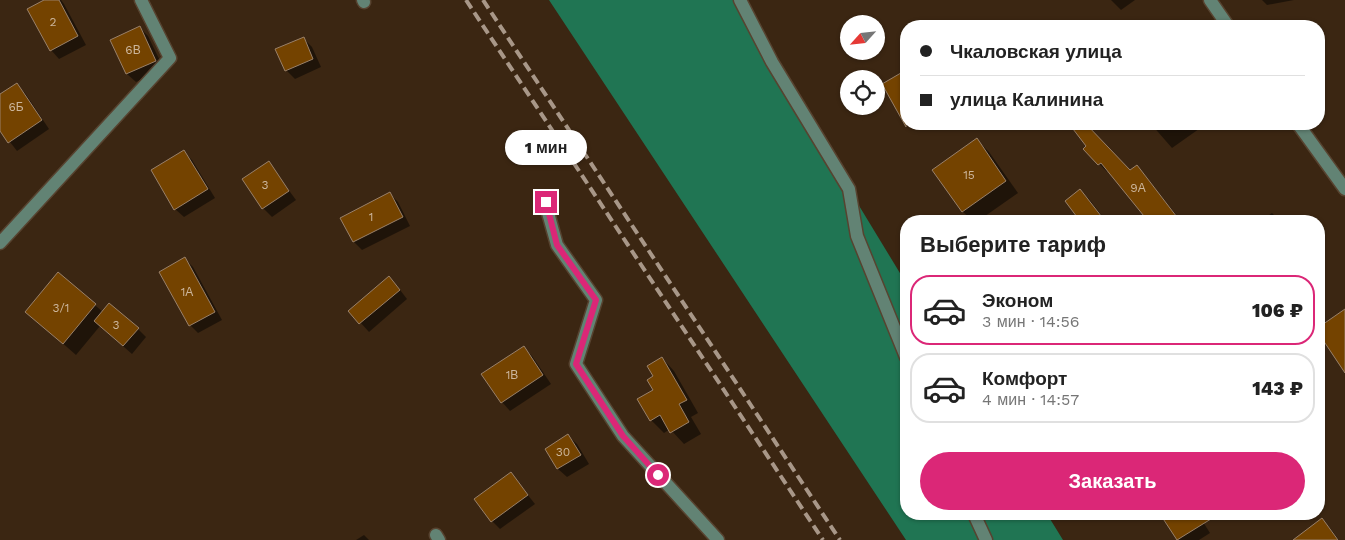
<!DOCTYPE html>
<html lang="ru">
<meta charset="utf-8">
<style>
:root{--surface:#fff;--page:#f2f2f2;--text:#222;--muted:#767676;--line:#e0e0e0;--accent:#db2777}
body{margin:0;font-family:"Work Sans",sans-serif;background:var(--page);color:var(--text);height:100vh;display:flex;flex-direction:column;font-size:19px;white-space:nowrap}
*{box-sizing:border-box;margin:0}
p{font-size:16px;color:var(--muted)}
.icon{flex:none;width:28px;height:28px;fill:none;stroke:currentColor;stroke-width:2;stroke-linecap:round;stroke-linejoin:round}
.map{position:relative;flex:1;overflow:hidden}
.panel{position:absolute;left:900px;top:215px;width:425px;height:305px;display:flex;flex-direction:column;background:var(--surface);border-radius:20px;box-shadow:0 1px 4px #0004}
.panel>*{flex:none}
.top-card{position:absolute;left:900px;top:20px;width:425px;height:110px;border-radius:20px;box-shadow:0 1px 4px #0004;display:grid;align-content:center;height:110px;padding:0 20px;background:var(--surface)}
.needle{width:32px;rotate:243deg}
.controls{position:absolute;left:840px;top:15px;display:grid;gap:10px}
.controls a{display:grid;place-items:center;width:45px;height:45px;border-radius:50%;background:var(--surface);box-shadow:0 1px 4px #0004;font-size:25px}
.end{position:absolute;width:22px;height:22px;margin:-11px;border:6px solid #db2777;background:#fff;box-shadow:0 0 0 2px #fff}
.from{border-radius:50%}
.bubble{position:absolute;height:35px;border-radius:18px;background:var(--surface);box-shadow:0 1px 4px #0004;font-size:16px;font-weight:800;line-height:35px;text-align:center}
.top-card b{display:flex;align-items:center;gap:18px;height:48px;font-size:19px}
.top-card b+b{border-top:1px solid var(--line)}
.top-card i{width:12px;height:12px;background:var(--text)}
ul{padding:0;list-style:none}
li{display:flex;align-items:center;gap:15px;height:70px;margin:0 10px 8px;padding:0 10px;border:2px solid var(--line);border-radius:20px}
li div{flex:1}
li b{display:block;font-size:19px}
li em{font-style:normal;font-weight:800}
li.selected{border-color:var(--accent)}
li>.icon{width:45px;height:45px;stroke-width:1.5}
h2{padding:0 20px;font-size:22px;line-height:60px}
.primary-button{display:flex;gap:10px;margin-top:auto;padding:10px 20px}
.primary-button a{flex:1;height:58px;border-radius:30px;background:var(--accent);color:#fff;font-size:20px;font-weight:800;line-height:58px;text-align:center}
.map>svg:first-child{display:block}
.forest{fill:#207553}
.shadow{fill:#0007}
.building{fill:#744300;stroke:#998069}
.lines{fill:none;stroke-linecap:round;stroke-linejoin:round}
.minor-casing{stroke:#574330;stroke-width:15}
.minor{stroke:#628374;stroke-width:12}
.rail{stroke:#a89788;stroke-width:4;stroke-dasharray:10 5;stroke-linecap:butt}
.route{stroke:#db2777;stroke-width:6}
.labels{text-anchor:middle;dominant-baseline:central;stroke-width:4.5;stroke-linejoin:round;paint-order:stroke}
.number-label{font-size:12px;fill:#ccb69c}
</style>
<div class="map">
<svg width="1345" height="540" viewBox="0 0 1345 540">
<rect width="100%" height="100%" fill="#3b2612"/>
<!-- forest -->
<path class="forest" d="M549,0H734L906,283V514H1047L1063,540H906Z"/>
<!-- shadow -->
<g class="shadow">
<path d="M46,0H61L64,4L86,45L59,59L51,50Z"/>
<path d="M1111,0H1135L1121,10Z"/>
<path d="M1262,0H1294L1267,5Z"/>
<path d="M140,28L148,36L164,69L136,82L127,74L112,40Z"/>
<path d="M303,38L312,47L321,67L295,79L286,70L277,50Z"/>
<path d="M16,85L25,93L49,129L17,151L0,129V96Z"/>
<path d="M1081,124H1084L1130,172L1144,174L1181,221H1153L1108,170L1107,172L1085,149L1088,146L1075,129Z"/>
<path d="M1151,124H1206L1172,148Z"/>
<path d="M977,140L989,152L1018,193L978,221H973L962,211Z"/>
<path d="M184,152L192,160L215,198L184,217L175,209Z"/>
<path d="M268,162L296,200L272,217L263,208Z"/>
<path d="M1080,191L1089,199L1106,221H1082L1067,202Z"/>
<path d="M390,194L398,202L410,226L362,250L354,242L342,218Z"/>
<path d="M1272,213L1280,221H1261Z"/>
<path d="M185,259L193,267L222,320L198,333L190,325Z"/>
<path d="M58,274L103,312L138,329L146,337L132,354L100,326L76,355L27,312Z"/>
<path d="M397,286L407,299L369,332L350,311Z"/>
<path d="M524,348L532,356L551,384L510,411L502,402Z"/>
<path d="M662,358L674,371L698,413L691,417L701,434L684,444L670,429L664,433L651,420L639,399L655,390V377Z"/>
<path d="M568,436L577,444L589,464L567,477L558,469L546,450Z"/>
<path d="M1319,466L1325,474L1319,479Z"/>
<path d="M511,474L535,504L500,529L492,521Z"/>
<path d="M1162,514H1198L1210,533L1199,540H1179Z"/>
<path d="M1322,520L1330,528L1339,540H1309Z"/>
<path d="M364,535L369,540H356Z"/>
</g>
<!-- building -->
<g class="building">
<path d="M44,0H59L78,36L50,51L27,9Z"/>
<path d="M140,26L156,61L126,74L110,40Z"/>
<path d="M304,37L313,59L285,71L275,49Z"/>
<path d="M906,70V127L882,84Z"/>
<path d="M17,83L42,120L8,143L0,131V94Z"/>
<path d="M1079,124H1086L1130,170L1137,165L1180,221H1148L1101,163L1098,165L1083,149L1086,146L1073,129Z"/>
<path d="M977,138L1006,181L962,212L932,170Z"/>
<path d="M184,150L208,189L174,210L151,170Z"/>
<path d="M269,161L289,191L262,209L242,179Z"/>
<path d="M1080,189L1105,221H1080L1065,201Z"/>
<path d="M390,192L403,217L353,242L340,218Z"/>
<path d="M185,257L215,312L189,326L159,272Z"/>
<path d="M58,272L96,304L63,344L25,312Z"/>
<path d="M389,276L400,290L359,324L348,311Z"/>
<path d="M109,303L139,328L123,346L94,321Z"/>
<path d="M1345,309V373L1319,334V327Z"/>
<path d="M524,346L543,375L501,403L481,374Z"/>
<path d="M662,357L687,400L679,404L689,422L670,433L660,415L650,421L637,399L653,390L647,380L653,376L647,366Z"/>
<path d="M568,434L581,455L557,469L545,449Z"/>
<path d="M511,472L528,495L491,522L474,499Z"/>
<path d="M1160,514H1219L1177,540Z"/>
<path d="M1322,518L1338,540H1293Z"/>
</g>
<g class="lines">
<!-- minor casing -->
<g class="minor-casing">
<g id="minor">
<path d="M363,0L364,2"/>
<path d="M740,0L772,62L849,189L857,236L906,357"/>
<path d="M1210,0L1228,26"/>
<path d="M1298,124L1345,189"/>
<path d="M545,202L557,245L596,300L576,364L623,436L718,540"/>
<path d="M0,243L170,58L141,0"/>
<path d="M974,514L986,540"/>
<path d="M436,535L439,540"/>
</g>
</g>
<!-- minor -->
<use href="#minor" class="minor"/>
<!-- rail -->
<g class="rail">
<path d="M466,0L823,540"/>
<path d="M483,0L840,540"/>
</g>
</g>
<g class="lines">
<!-- route -->
<path class="route" d="M546,202L557,245L596,300L576,364L623,436L658,475"/>
</g>
<g class="labels">
<!-- number labels -->
<g class="number-label">
<text x="53" y="22">2</text>
<text x="133" y="50">6В</text>
<text x="16" y="107">6Б</text>
<text x="969" y="175">15</text>
<text x="265" y="185">3</text>
<text x="1138" y="188">9А</text>
<text x="371" y="217">1</text>
<text x="187" y="292">1А</text>
<text x="61" y="308">3/1</text>
<text x="116" y="325">3</text>
<text x="512" y="375">1В</text>
<text x="563" y="452">30</text>
</g>
</g>
</svg>
<div class="controls">
<a><svg class="needle" viewBox="-14 -14 28 28"><path d="M0-13l5 13h-10z" fill="#e53935"/><path d="M0 13l5-13h-10z" fill="#767676"/></svg></a>
<a><svg class="icon" aria-label="locate" viewBox="0 0 24 24"><circle cx="12" cy="12" r="6"/><path d="M12 2v4M12 18v4M2 12h4M18 12h4"/></svg></a>
</div>
<i class="end from" style="left:658px;top:475px"></i>
<i class="end" style="left:546px;top:202px"></i>
<div class="bubble" style="left:505px;top:130px;width:82px">1 мин</div>
<div class="top-card">
<b><i class="from"></i>Чкаловская улица</b>
<b><i></i>улица Калинина</b>
</div>
<section class="panel">
<h2>Выберите тариф</h2>
<ul>
<li class="selected"><svg class="icon" aria-label="car" viewBox="0 0 24 24"><path d="M5 17H2v-5l4-1 3-4h7l3 4 3 1v5h-3M9 17h6M6 11h13"/><circle cx="7" cy="17" r="2"/><circle cx="17" cy="17" r="2"/></svg><div><b>Эконом</b><p>3 мин · 14:56</p></div><em>106 ₽</em></li>
<li><svg class="icon" aria-label="car" viewBox="0 0 24 24"><path d="M5 17H2v-5l4-1 3-4h7l3 4 3 1v5h-3M9 17h6M6 11h13"/><circle cx="7" cy="17" r="2"/><circle cx="17" cy="17" r="2"/></svg><div><b>Комфорт</b><p>4 мин · 14:57</p></div><em>143 ₽</em></li>
</ul>
<div class="primary-button"><a>Заказать</a></div>
</section>
</div>
